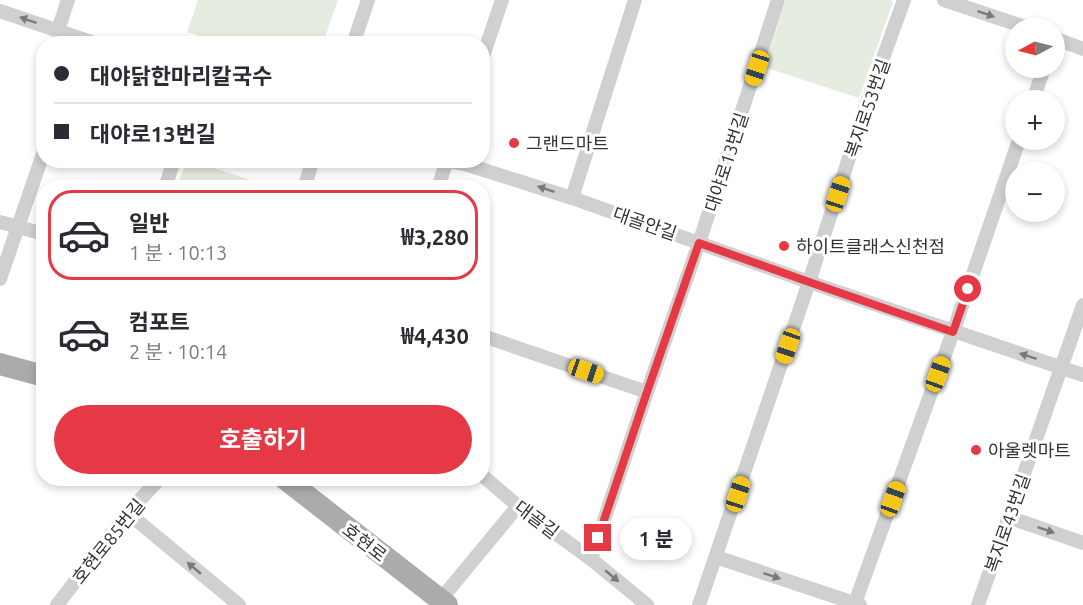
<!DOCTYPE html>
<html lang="ko">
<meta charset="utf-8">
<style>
:root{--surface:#fff;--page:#f7f7f7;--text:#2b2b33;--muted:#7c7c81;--line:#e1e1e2;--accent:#e63946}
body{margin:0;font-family:Ubuntu,"Noto Sans KR",sans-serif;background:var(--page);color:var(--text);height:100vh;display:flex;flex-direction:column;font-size:22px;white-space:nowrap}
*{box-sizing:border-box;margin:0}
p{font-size:20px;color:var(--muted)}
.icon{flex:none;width:33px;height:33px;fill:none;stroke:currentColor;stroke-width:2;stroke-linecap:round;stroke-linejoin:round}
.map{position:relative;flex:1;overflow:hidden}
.drawer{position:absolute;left:36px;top:180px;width:454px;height:306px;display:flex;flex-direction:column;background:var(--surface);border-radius:24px;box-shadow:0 3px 9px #0003}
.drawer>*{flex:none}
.guide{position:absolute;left:36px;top:36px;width:454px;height:132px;border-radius:24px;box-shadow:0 3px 9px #0003;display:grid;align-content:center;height:132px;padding:0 18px;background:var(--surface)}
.needle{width:39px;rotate:263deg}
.tools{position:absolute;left:1005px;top:18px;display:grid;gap:12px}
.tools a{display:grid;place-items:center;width:60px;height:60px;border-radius:50%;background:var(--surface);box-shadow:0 3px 9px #0003;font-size:30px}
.end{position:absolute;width:27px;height:27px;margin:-14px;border:8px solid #e63946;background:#fff;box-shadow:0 0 0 3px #fff}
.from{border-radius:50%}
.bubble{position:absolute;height:42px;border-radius:21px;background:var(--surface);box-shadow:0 3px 9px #0003;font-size:20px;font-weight:700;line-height:42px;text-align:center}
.car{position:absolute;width:18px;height:36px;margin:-18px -9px;border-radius:8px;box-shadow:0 0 4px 2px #0007;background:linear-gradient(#f5c518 24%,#345 0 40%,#f5c518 0 76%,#345 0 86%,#f5c518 0)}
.guide b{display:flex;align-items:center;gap:21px;height:57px;font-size:22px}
.guide b+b{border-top:2px solid var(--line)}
.guide i{width:15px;height:15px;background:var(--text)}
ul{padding:10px 0 0;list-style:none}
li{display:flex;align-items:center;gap:18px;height:90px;margin:0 12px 9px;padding:0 6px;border:3px solid transparent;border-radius:24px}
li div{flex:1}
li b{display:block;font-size:22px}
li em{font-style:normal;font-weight:700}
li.on{border-color:var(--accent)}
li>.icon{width:54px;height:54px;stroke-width:1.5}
.button{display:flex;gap:12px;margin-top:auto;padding:12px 18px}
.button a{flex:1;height:69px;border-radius:36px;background:var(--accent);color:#fff;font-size:24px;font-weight:700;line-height:69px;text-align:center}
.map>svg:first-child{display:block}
.green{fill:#e6ecdf}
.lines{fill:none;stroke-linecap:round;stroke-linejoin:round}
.street{stroke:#d0d0d0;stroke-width:14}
.primary{stroke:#ababab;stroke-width:22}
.oneway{fill:#7a7a7a}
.route{stroke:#e63946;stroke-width:8}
.poi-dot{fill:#e63946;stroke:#fff;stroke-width:2}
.labels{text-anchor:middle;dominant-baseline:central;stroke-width:6;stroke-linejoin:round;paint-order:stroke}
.street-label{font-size:18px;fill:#333;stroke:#fff}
.poi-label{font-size:18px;fill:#333;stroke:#fff;text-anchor:start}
</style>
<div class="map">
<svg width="1083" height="605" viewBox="0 0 1083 605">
<rect width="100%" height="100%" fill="#fff"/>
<!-- green -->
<g class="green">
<path d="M198,0H338L323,43H220L187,32Z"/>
<path d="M786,0H891L893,2L859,98L764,67Z"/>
<path d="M187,160L193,161L272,187H177Z"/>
</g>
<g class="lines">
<!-- street -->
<g class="street">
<path d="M944,0L1028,28"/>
<path d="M0,11L97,44"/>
<path d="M58,30L68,0"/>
<path d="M1054,38L1083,49"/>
<path d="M353,44L368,0"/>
<path d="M483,56L502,0"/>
<path d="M1033,100L1044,68"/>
<path d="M442,160L468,165L572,198L809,282L1083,375"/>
<path d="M165,188L174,160"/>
<path d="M304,188L313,160"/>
<path d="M438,188L447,160"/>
<path d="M572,198L635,0"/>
<path d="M0,222L44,234"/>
<path d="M0,279L44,151"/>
<path d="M483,336L647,392"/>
<path d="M483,476L518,506L591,559L647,605"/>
<path d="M128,513L239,605"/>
<path d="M1008,517L1083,543"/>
<path d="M716,557L860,605"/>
<path d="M591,559L647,392L699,243L778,0"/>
<path d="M855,603L953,332L1019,140"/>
<path d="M437,604L518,506"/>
<path d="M57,605L128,513L160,478"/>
<path d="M699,605L809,282L866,105L904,0"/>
<path d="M978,605L1083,305"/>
</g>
<!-- primary -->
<g class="primary">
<path d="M0,364L44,376"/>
<path d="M284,478L447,605"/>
</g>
</g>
<!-- one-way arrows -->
<defs><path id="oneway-solid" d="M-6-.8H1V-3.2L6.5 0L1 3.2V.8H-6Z" transform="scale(1.5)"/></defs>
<g class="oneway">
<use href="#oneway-solid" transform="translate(986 14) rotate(19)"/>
<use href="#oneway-solid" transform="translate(28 20) rotate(-161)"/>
<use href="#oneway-solid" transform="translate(546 189) rotate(-162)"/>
<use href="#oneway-solid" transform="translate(1028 356) rotate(-162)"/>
<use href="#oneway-solid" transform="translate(1046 530) rotate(19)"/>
<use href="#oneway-solid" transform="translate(194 568) rotate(-140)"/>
<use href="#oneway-solid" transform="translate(612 576) rotate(40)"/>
<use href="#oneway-solid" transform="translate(772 576) rotate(18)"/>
</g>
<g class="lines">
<!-- route -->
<path class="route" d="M598,538L647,392L699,243L809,282L953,332L968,289"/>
</g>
<!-- markers -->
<g class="poi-dot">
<circle cx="514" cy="143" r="6"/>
<circle cx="784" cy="246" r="6"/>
<circle cx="976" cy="450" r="6"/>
</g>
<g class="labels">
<!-- street labels -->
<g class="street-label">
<text transform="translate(867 108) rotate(-71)">복지로53번길</text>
<text transform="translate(726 162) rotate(-72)">대야로13번길</text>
<text transform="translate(645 223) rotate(19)">대골안길</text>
<text transform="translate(537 519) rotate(37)">대골길</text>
<text transform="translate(1007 523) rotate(-71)">복지로43번길</text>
<text transform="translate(108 541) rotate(-51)">호현로85번길</text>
<text transform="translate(365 542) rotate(38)">호현로</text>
</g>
<!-- poi labels -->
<g class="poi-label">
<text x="526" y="143">그랜드마트</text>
<text x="796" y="246">하이트클래스신천점</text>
<text x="988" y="450">아울렛마트</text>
</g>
</g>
</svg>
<div class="tools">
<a><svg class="needle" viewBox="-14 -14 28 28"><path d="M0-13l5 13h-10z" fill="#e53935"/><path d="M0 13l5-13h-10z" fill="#7c7c81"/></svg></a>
<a>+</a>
<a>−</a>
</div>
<i class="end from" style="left:968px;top:289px"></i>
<i class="end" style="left:598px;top:538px"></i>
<div class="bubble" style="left:620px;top:518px;width:72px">1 분</div>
<i class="car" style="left:757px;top:68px;rotate:198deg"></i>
<i class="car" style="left:838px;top:194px;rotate:18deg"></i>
<i class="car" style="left:788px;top:346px;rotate:199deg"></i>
<i class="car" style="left:586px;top:371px;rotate:109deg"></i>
<i class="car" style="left:938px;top:374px;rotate:20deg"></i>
<i class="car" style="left:738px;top:494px;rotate:18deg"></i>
<i class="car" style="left:893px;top:499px;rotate:20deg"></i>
<div class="guide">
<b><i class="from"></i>대야닭한마리칼국수</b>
<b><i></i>대야로13번길</b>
</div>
<section class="drawer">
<ul>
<li class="on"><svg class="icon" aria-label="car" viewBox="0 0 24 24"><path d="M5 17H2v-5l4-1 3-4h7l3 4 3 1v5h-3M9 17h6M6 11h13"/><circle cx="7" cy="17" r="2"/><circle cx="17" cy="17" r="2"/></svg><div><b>일반</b><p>1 분 · 10:13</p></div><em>₩3,280</em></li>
<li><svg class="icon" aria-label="car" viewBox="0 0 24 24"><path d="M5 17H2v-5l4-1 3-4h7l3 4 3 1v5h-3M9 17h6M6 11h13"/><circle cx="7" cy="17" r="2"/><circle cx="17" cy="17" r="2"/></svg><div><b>컴포트</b><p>2 분 · 10:14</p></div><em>₩4,430</em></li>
</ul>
<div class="button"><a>호출하기</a></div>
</section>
</div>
